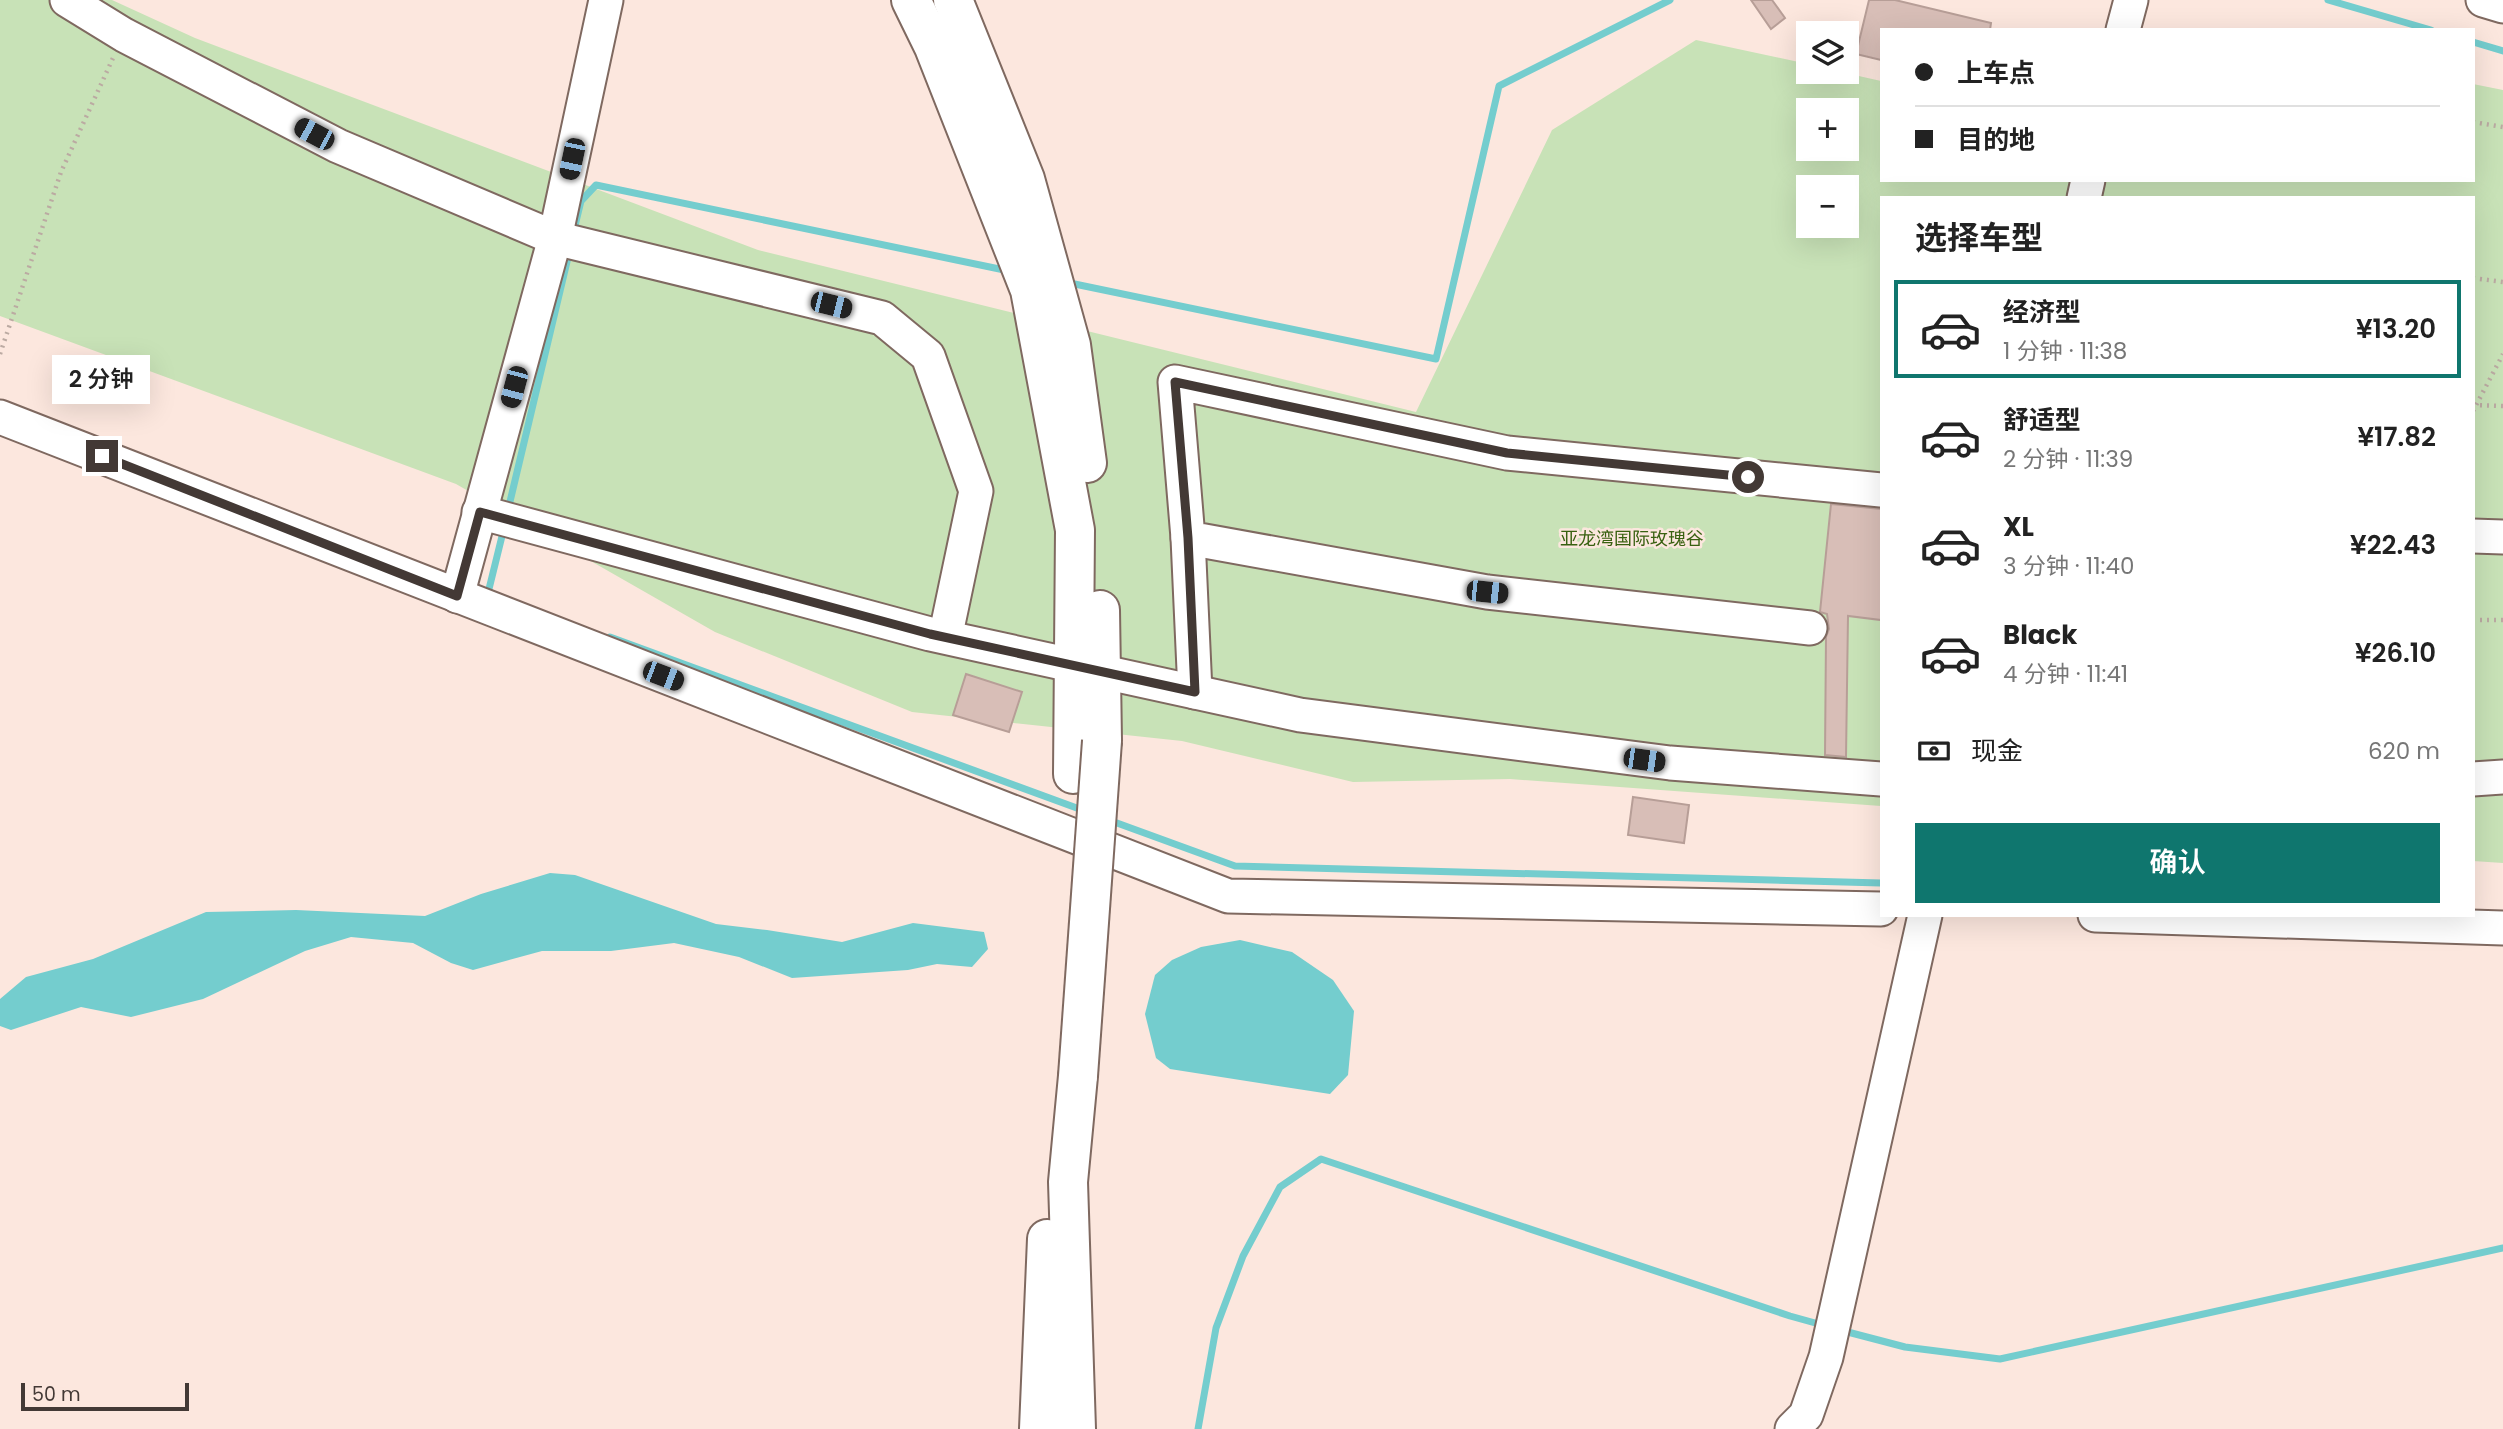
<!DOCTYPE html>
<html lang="zh">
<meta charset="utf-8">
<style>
:root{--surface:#fff;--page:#f2f2f2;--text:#222;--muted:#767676;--line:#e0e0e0;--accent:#0f766e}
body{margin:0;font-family:Poppins,"Noto Sans SC",sans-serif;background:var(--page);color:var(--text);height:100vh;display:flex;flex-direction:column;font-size:26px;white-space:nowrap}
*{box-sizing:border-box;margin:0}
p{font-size:23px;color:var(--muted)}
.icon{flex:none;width:38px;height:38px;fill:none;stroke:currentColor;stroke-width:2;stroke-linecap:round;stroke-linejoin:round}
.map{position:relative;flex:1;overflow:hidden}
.drawer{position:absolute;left:1880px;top:196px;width:595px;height:721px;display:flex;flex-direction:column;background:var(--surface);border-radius:0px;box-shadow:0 7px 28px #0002}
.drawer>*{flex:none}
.hud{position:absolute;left:1880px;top:28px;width:595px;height:154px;border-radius:0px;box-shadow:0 7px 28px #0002;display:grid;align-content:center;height:154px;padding:0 35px;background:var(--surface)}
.buttons{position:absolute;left:1796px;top:21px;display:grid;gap:14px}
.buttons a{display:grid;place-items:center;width:63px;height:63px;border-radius:0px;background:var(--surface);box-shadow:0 7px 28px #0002;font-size:35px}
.scale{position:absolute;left:21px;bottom:18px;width:168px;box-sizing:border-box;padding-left:7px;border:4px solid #433935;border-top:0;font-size:19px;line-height:24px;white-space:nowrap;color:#433935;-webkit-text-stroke:5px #fce7de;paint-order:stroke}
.end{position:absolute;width:32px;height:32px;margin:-16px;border:9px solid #433935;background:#fff;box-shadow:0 0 0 4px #fff}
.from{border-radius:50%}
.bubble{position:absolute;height:49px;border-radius:0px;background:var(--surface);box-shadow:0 7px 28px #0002;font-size:23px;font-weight:600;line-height:49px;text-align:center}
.car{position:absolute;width:21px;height:42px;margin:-21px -10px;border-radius:9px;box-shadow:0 0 5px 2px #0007;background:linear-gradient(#222 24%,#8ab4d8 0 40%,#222 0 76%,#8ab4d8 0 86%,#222 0)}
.hud b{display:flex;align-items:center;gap:24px;height:66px;font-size:26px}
.hud b+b{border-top:2px solid var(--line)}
.hud i{width:18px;height:18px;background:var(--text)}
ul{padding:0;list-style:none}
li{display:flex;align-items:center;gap:21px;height:98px;margin:0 14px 10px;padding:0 21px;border:4px solid transparent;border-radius:0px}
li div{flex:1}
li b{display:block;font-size:26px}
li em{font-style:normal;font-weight:600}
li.selected{border-color:var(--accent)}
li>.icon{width:63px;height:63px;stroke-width:1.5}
h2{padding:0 35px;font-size:32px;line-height:84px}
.pay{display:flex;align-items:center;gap:18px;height:77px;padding:0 35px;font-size:26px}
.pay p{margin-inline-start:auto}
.button{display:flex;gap:14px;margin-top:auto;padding:14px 35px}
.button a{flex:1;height:80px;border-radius:0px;background:var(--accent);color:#fff;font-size:28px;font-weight:600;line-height:80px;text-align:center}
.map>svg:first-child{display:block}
.green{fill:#c8e2b7;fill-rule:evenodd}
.water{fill:#74cdce}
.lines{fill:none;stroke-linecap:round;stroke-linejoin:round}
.stream{stroke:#74cdce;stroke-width:7}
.building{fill:#d8beb7;stroke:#b79e97;stroke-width:2}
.minor-casing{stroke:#7f6960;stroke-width:37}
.major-casing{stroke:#7f6960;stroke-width:42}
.path{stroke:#bbaaa2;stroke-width:4.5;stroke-dasharray:2 5;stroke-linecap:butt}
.minor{stroke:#fff;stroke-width:33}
.major{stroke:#fff;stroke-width:38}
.major-bridge-casing{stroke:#7f6960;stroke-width:42;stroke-linecap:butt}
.major-bridge{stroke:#fff;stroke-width:38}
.route{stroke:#433935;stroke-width:9}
.labels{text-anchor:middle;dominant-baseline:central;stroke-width:5;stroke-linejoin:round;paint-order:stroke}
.park-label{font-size:18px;fill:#396111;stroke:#fce7de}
</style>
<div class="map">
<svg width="2503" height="1429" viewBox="0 0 2503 1429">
<rect width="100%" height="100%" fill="#fce7de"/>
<!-- green -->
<path class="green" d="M0,0H112L195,38L758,250L1416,412L1552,130L1696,40L1808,64V72H1841L1881,81V180H2473V84L2503,90V863L2473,861V198H1881V806L1510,779L1353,782L1182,741L912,712L715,632L456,484L0,316ZM1808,110H1846V149H1808ZM1808,187H1846V226H1808Z"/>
<!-- water -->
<g class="water">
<path d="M550,873L575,875L716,924L767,930L842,942L913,923L984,932L988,949L972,967L937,964L908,970L792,978L739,957L674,943L611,951H542L473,970L451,963L413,943L351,937L305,951L203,999L131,1017L81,1007L11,1030L0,1026V999L26,977L93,959L206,912L296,910L425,916L481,894Z"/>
<path d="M1240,940L1292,952L1333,980L1354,1011L1348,1075L1330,1094L1170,1069L1156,1058L1145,1014L1155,975L1172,960L1201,947Z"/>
</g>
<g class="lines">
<!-- stream -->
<g class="stream">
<path d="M2328,0L2431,30"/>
<path d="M2473,42L2503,51"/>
<path d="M573,234L581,201L596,185L1009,271"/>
<path d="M1065,282L1436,359L1499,86L1670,0"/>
<path d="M508,510L570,249"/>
<path d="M488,593L504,528"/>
<path d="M610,637L1085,811"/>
<path d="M1106,819L1235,866L1881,883"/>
<path d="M1840,1330L1905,1347L2000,1359L2503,1248"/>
<path d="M1198,1429L1216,1328L1243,1256L1280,1187L1321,1159L1790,1316L1826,1326"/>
</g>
</g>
<!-- building -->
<g class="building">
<path d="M1751,0H1772L1785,18L1771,29Z"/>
<path d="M1869,0H1895L1991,23L1990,30H1881V60L1856,54Z"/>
<path d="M1831,504L1881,509V620L1848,616L1846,757L1825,755L1826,637L1829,629L1827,614L1820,612Z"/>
<path d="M966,674L1022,692L1009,732L953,715Z"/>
<path d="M1633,797L1689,805L1684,843L1628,835Z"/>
</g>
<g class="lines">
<!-- minor casing -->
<g class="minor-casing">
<g id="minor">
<path d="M67,0L124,35L338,146L555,238L882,318L928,356L976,491L948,624"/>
<path d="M2483,0L2503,6"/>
<path d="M2123,30L2131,0"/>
<path d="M2084,198L2088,180"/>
<path d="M0,417L1228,896L1881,909"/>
<path d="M479,512L930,634L1300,715L1670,763L1881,779"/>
<path d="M2473,536L2503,537"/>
<path d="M1188,538L1195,692"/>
<path d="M457,596L555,238L606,0"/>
<path d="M1810,628L1487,592L1188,538L1175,382L1507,453L1881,490"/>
<path d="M2473,779L2503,777"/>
<path d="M2095,915L2503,928"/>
<path d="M1792,1429L1806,1415L1826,1357L1925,915"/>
</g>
</g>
<!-- major casing -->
<g class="major-casing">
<g id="major">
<path d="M911,0L934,47L1030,290L1075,530L1073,774"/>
<path d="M953,0L1025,179L1071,345L1087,463"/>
<path d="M1100,610L1102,741"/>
<path d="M1039,1429L1047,1239"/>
<path d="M1076,1429L1068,1182L1078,1076"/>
</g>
</g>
<!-- path -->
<g class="path">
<path d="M2473,122L2503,127"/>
<path d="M2473,278L2503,282"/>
<path d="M0,354L61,172L113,58"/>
<path d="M2473,405L2503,406"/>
<path d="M2473,411L2503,354"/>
<path d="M2473,620H2503"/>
</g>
<!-- minor -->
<use href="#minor" class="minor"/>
<!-- major -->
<use href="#major" class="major"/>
<!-- major-bridge casing -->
<g class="major-bridge-casing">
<path id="major-bridge" d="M1078,1076L1102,741"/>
</g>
<!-- major-bridge -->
<use href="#major-bridge" class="major-bridge"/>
</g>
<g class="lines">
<!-- route -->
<path class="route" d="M102,456L457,596L480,512L930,634L1195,692L1188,538L1175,382L1507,453L1748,477"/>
</g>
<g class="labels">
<!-- park labels -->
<g class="park-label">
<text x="1632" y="538">亚龙湾国际玫瑰谷</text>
</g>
</g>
</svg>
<div class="buttons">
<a><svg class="icon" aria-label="layers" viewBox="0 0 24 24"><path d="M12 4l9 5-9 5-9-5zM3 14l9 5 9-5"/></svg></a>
<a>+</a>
<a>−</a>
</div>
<div class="scale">50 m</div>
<i class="end from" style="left:1748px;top:477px"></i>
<i class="end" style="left:102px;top:456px"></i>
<div class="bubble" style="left:52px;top:355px;width:98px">2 分钟</div>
<i class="car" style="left:314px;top:134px;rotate:298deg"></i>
<i class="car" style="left:572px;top:159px;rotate:192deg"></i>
<i class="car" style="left:831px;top:305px;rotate:104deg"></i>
<i class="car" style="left:514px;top:387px;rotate:195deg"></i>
<i class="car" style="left:1487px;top:592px;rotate:96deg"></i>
<i class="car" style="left:663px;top:676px;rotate:111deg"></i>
<i class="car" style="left:1644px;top:760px;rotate:98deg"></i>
<div class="hud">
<b><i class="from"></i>上车点</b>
<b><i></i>目的地</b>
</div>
<section class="drawer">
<h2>选择车型</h2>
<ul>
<li class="selected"><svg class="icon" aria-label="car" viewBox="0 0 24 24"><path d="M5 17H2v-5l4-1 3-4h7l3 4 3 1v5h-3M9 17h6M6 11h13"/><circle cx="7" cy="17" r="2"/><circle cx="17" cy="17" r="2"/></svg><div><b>经济型</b><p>1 分钟 · 11:38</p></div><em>¥13.20</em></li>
<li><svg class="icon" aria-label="car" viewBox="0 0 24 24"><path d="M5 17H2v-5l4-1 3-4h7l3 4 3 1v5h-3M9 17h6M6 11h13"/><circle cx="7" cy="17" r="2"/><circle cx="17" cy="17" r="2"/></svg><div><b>舒适型</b><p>2 分钟 · 11:39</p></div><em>¥17.82</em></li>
<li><svg class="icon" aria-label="car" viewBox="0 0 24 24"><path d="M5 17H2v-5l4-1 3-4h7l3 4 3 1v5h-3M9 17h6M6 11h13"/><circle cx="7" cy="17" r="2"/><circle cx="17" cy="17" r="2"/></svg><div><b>XL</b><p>3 分钟 · 11:40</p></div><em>¥22.43</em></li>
<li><svg class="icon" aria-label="car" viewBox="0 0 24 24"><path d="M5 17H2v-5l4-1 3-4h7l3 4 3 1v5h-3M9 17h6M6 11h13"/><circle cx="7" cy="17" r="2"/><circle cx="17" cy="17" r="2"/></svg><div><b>Black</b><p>4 分钟 · 11:41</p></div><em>¥26.10</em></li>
</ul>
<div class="pay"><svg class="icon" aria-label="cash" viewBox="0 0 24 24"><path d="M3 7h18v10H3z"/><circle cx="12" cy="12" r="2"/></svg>现金<p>620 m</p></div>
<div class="button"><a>确认</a></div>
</section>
</div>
